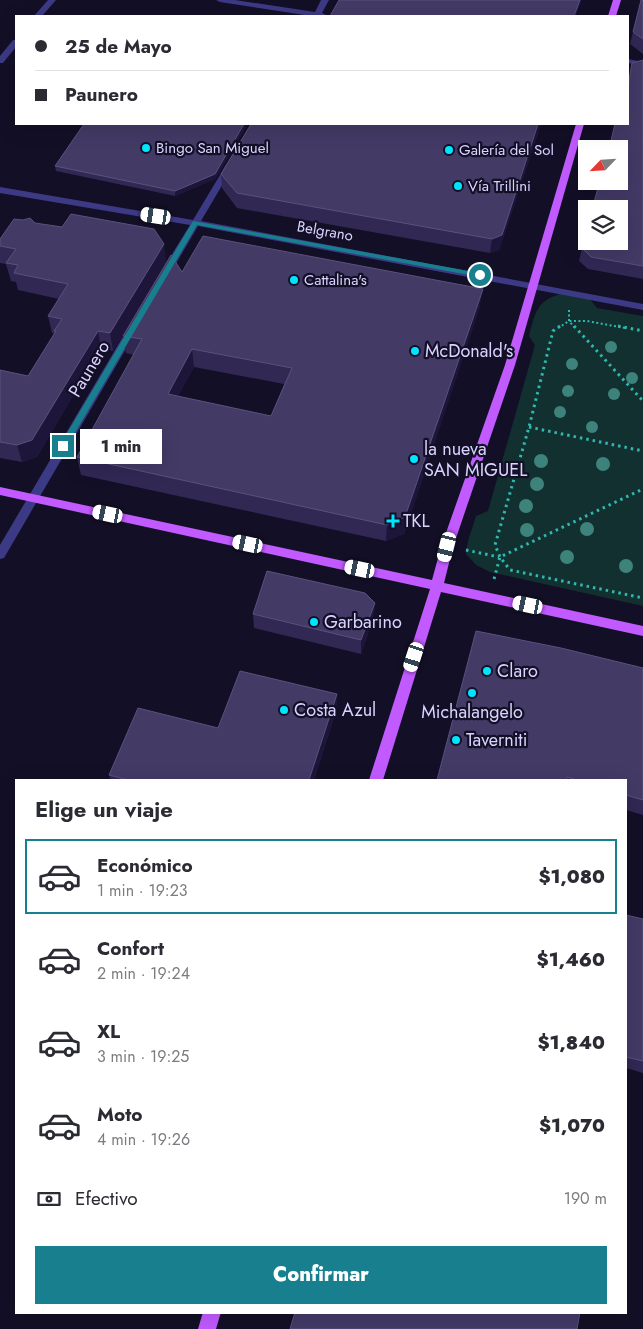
<!DOCTYPE html>
<html lang="es">
<meta charset="utf-8">
<style>
:root{--surface:#fff;--page:#f7f7f7;--text:#2b2b33;--muted:#7c7c81;--line:#e1e1e2;--accent:#187f8f}
body{margin:0;font-family:Jost,sans-serif;background:var(--page);color:var(--text);height:100vh;display:flex;flex-direction:column;font-size:19px;white-space:nowrap}
*{box-sizing:border-box;margin:0}
p{font-size:16px;color:var(--muted)}
.icon{flex:none;width:28px;height:28px;fill:none;stroke:currentColor;stroke-width:2;stroke-linecap:round;stroke-linejoin:round}
.map{position:relative;flex:1;overflow:hidden}
.side{position:absolute;left:15px;top:779px;width:612px;height:535px;display:flex;flex-direction:column;background:var(--surface);border-radius:0px;box-shadow:0 5px 20px #0002}
.side>*{flex:none}
.hud{position:absolute;left:15px;top:15px;width:614px;height:110px;border-radius:0px;box-shadow:0 5px 20px #0002;display:grid;align-content:center;height:110px;padding:0 20px;background:var(--surface)}
.needle{width:32px;rotate:245deg}
.controls{position:absolute;left:578px;top:140px;display:grid;gap:10px}
.controls a{display:grid;place-items:center;width:50px;height:50px;border-radius:0px;background:var(--surface);box-shadow:0 5px 20px #0002;font-size:25px}
.end{position:absolute;width:22px;height:22px;margin:-11px;border:6px solid #187f8f;background:#fff;box-shadow:0 0 0 2px #fff}
.from{border-radius:50%}
.bubble{position:absolute;height:35px;border-radius:0px;background:var(--surface);box-shadow:0 5px 20px #0002;font-size:16px;font-weight:800;line-height:35px;text-align:center}
.car{position:absolute;width:15px;height:30px;margin:-15px -8px;border-radius:6px;box-shadow:0 0 4px 1px #0007;background:linear-gradient(#fff 24%,#345 0 40%,#fff 0 76%,#345 0 86%,#fff 0)}
.hud b{display:flex;align-items:center;gap:18px;height:48px;font-size:19px}
.hud b+b{border-top:1px solid var(--line)}
.hud i{width:12px;height:12px;background:var(--text)}
ul{padding:0;list-style:none}
li{display:flex;align-items:center;gap:15px;height:75px;margin:0 10px 8px;padding:0 10px;border:2px solid transparent;border-radius:0px}
li div{flex:1}
li b{display:block;font-size:19px}
li em{font-style:normal;font-weight:800}
li.current{border-color:var(--accent)}
li>.icon{width:45px;height:45px;stroke-width:1.5}
h2{padding:0 20px;font-size:22px;line-height:60px}
.pay{display:flex;align-items:center;gap:12px;height:55px;padding:0 20px;font-size:19px}
.pay p{margin-inline-start:auto}
.button{display:flex;gap:10px;margin-top:auto;padding:10px 20px}
.button a{flex:1;height:58px;border-radius:0px;background:var(--accent);color:#fff;font-size:20px;font-weight:800;line-height:58px;text-align:center}
.map>svg:first-child{display:block}
.green{fill:#12302f}
.lines{fill:none;stroke-linecap:round;stroke-linejoin:round}
.path-far1{stroke:#2fb8b0;stroke-width:2;stroke-dasharray:2 2.5;stroke-linecap:butt}
.path{stroke:#2fb8b0;stroke-width:3;stroke-dasharray:2.5 4;stroke-linecap:butt}
.minor{fill:#3d3a85;fill-rule:evenodd}
.major{fill:#c25bff;fill-rule:evenodd}
.tree{fill:#3d827b}
.wall{fill:#312854;fill-rule:evenodd}
.shaded-wall{fill:#1d163a}
.building{fill:#433a66;stroke:#5a527e;fill-rule:evenodd}
.route{fill:#187f8f}
.poi-dot{fill:#00e5ff;stroke:#130f26;stroke-width:2}
.labels{text-anchor:middle;dominant-baseline:central;stroke-width:4.5;stroke-linejoin:round;paint-order:stroke}
.far-poi-label{font-size:15px;fill:#d9d4ff;stroke:#130f26;text-anchor:start}
.far-street-label{font-size:15px;fill:#d9d4ff;stroke:#130f26}
.poi-label{font-size:18px;fill:#d9d4ff;stroke:#130f26;text-anchor:start}
.street-label{font-size:18px;fill:#d9d4ff;stroke:#130f26}
</style>
<div class="map">
<svg width="643" height="1329" viewBox="0 0 643 1329">
<rect width="100%" height="100%" fill="#130f26"/>
<!-- green -->
<path class="green" d="M560,294L589,298L597,308L643,316V606L490,572L476,565L466,554L468,541L476,516L488,511L535,345L529,336C535,314 536,301 560,294Z"/>
<g class="lines">
<!-- path-far1 -->
<g class="path-far1">
<path d="M569,310V321L575,328"/>
<path d="M558,328L569,321H587L625,328"/>
</g>
<!-- path -->
<g class="path">
<path d="M560,326L553,331L529,427L495,545L500,557L510,570L643,598"/>
<path d="M574,326L643,401"/>
<path d="M618,326L643,331"/>
<path d="M529,427L643,451"/>
<path d="M466,550L499,557"/>
<path d="M494,579L500,557L643,489"/>
</g>
<!-- minor -->
<g class="minor">
<path d="M48,0H56L42,16H34Z"/>
<path d="M216,0H235L315,12L321,0H329L322,13L328,16H311L220,2Z"/>
<path d="M13,40H16V47L3,63H0V56Z"/>
<path d="M628,59L643,62V66L628,63Z"/>
<path d="M230,162L234,165L201,221L643,304V310L198,226L171,272L166,275L161,272L190,225L0,193V187L193,220L226,165Z"/>
<path d="M133,325L138,328L4,558L0,559V545L128,328Z"/>
</g>
<!-- major -->
<g class="major">
<path d="M613,0H621L616,16H608Z"/>
<path d="M576,124H584L515,365L453,547L444,583L643,626V636L441,592L383,780H369L430,589L0,495V487L432,580L441,547L505,365Z"/>
<path d="M203,1312H221L216,1329H198Z"/>
</g>
</g>
<!-- trees -->
<g class="tree">
<circle cx="611" cy="347" r="6"/>
<circle cx="572" cy="364" r="6"/>
<circle cx="632" cy="378" r="6"/>
<circle cx="568" cy="391" r="6"/>
<circle cx="614" cy="394" r="6"/>
<circle cx="560" cy="412" r="6"/>
<circle cx="592" cy="427" r="6"/>
<circle cx="541" cy="461" r="7"/>
<circle cx="603" cy="464" r="7"/>
<circle cx="537" cy="484" r="7"/>
<circle cx="526" cy="506" r="7"/>
<circle cx="587" cy="529" r="7"/>
<circle cx="527" cy="530" r="7"/>
<circle cx="567" cy="557" r="7"/>
<circle cx="626" cy="566" r="7"/>
</g>
<!-- wall -->
<g class="wall">
<path d="M643,0V54L630,44L633,32Z"/>
<path d="M643,60V279L588,269L579,261L582,248Z"/>
<path d="M84,124H246V127L215,179L175,196L56,171L55,166Z"/>
<path d="M251,124H541L499,250L490,253L237,208L222,188L221,174Z"/>
<path d="M35,223L166,261L113,351L101,348L37,457L22,462L0,458V370L28,376L55,334L52,333L48,316L59,299L18,290L16,282L11,281L6,264L0,263V239Z"/>
<path d="M182,272L480,306L404,534L386,541L81,475L77,457L134,355L126,353L123,336ZM194,367L284,384L271,416L178,396Z"/>
<path d="M253,614L374,616L361,654L254,628Z"/>
<path d="M643,668V815L626,810V780H437Z"/>
<path d="M337,694V708L314,780H111L109,775L218,728Z"/>
<path d="M626,915L643,919V1073L626,1068Z"/>
</g>
<!-- shaded-wall -->
<g class="shaded-wall">
<path d="M580,0H582L576,16H574Z"/>
<path d="M244,124H246V127L215,179L175,196V191Z"/>
<path d="M538,124H541L499,250L490,253L492,239Z"/>
<path d="M164,244L166,261L113,351L110,333Z"/>
<path d="M483,289L480,306L404,534L386,541L387,525Z"/>
<path d="M98,331L101,348L37,457L22,462L17,445Z"/>
<path d="M192,349L194,367L170,411L168,394Z"/>
<path d="M375,603L374,616L361,654V640Z"/>
<path d="M337,694V708L314,780H309Z"/>
</g>
<!-- building -->
<g class="building">
<path d="M339,0H580L574,16H330Z"/>
<path d="M641,0H643V39L633,32Z"/>
<path d="M643,60V266L591,257L582,248L586,231V241H619V209H592L600,181H619V149H609L615,124H628V86L632,63Z"/>
<path d="M84,124H244L215,174L175,191L55,166Z"/>
<path d="M251,124H538L502,235L492,239L237,193L221,174Z"/>
<path d="M71,214L154,229L164,244L110,333L98,331L32,440L17,445L0,442V370L28,376L56,331H54L62,319L48,316L68,284L14,273L18,265L6,263L16,249L0,246V239L14,219L23,220L30,218L35,223L62,227Z"/>
<path d="M203,236L483,289L405,517L387,525L77,457L142,339L123,336L171,255L182,272ZM192,349L292,368L271,416L168,394Z"/>
<path d="M267,571L365,593L375,603L361,640L253,614Z"/>
<path d="M476,631L561,648L643,668V800L626,795V780H577L567,777L566,780H437Z"/>
<path d="M240,671L337,694L309,780H129L109,775L138,708L218,728Z"/>
<path d="M626,915L643,919V1061L626,1057Z"/>
<path d="M295,1312H580L577,1329H290Z"/>
</g>
<!-- route -->
<path class="route" d="M193,221L480,273L483,275L480,277L197,225L66,448H60V445Z"/>
<!-- markers -->
<g class="poi-dot">
<circle cx="146" cy="148" r="5"/>
<circle cx="449" cy="150" r="5"/>
<circle cx="458" cy="186" r="5"/>
<circle cx="294" cy="280" r="5"/>
<circle cx="415" cy="351" r="5"/>
<circle cx="414" cy="459" r="5"/>
<path d="M390.5 513.5h5v5h5v5h-5v5h-5v-5h-5v-5h5z"/>
<circle cx="314" cy="622" r="5"/>
<circle cx="487" cy="671" r="5"/>
<circle cx="472" cy="693" r="5"/>
<circle cx="284" cy="710" r="5"/>
<circle cx="456" cy="740" r="5"/>
</g>
<g class="labels">
<!-- far-poi labels -->
<g class="far-poi-label">
<text x="156" y="148">Bingo San Miguel</text>
<text x="459" y="150">Galería del Sol</text>
<text x="468" y="186">Vía Trillini</text>
<text x="304" y="280">Cattalina's</text>
</g>
<!-- far-street labels -->
<g class="far-street-label">
<text transform="translate(325 231) rotate(10)">Belgrano</text>
</g>
<!-- poi labels -->
<g class="poi-label">
<text x="425" y="351">McDonald's</text>
<text x="424" y="449">la nueva<tspan x="424" dy="21">SAN MIGUEL</tspan></text>
<text x="403" y="521">TKL</text>
<text x="324" y="622">Garbarino</text>
<text x="497" y="671">Claro</text>
<text x="294" y="710">Costa Azul</text>
<text x="472" y="712" text-anchor="middle">Michalangelo</text>
<text x="466" y="740">Taverniti</text>
</g>
<!-- street labels -->
<g class="street-label">
<text transform="translate(89 369) rotate(-59)">Paunero</text>
</g>
</g>
</svg>
<div class="controls">
<a><svg class="needle" viewBox="-14 -14 28 28"><path d="M0-13l5 13h-10z" fill="#e53935"/><path d="M0 13l5-13h-10z" fill="#7c7c81"/></svg></a>
<a><svg class="icon" aria-label="layers" viewBox="0 0 24 24"><path d="M12 4l9 5-9 5-9-5zM3 14l9 5 9-5"/></svg></a>
</div>
<i class="end from" style="left:480px;top:275px"></i>
<i class="end" style="left:63px;top:446px"></i>
<div class="bubble" style="left:80px;top:429px;width:82px">1 min</div>
<i class="car" style="left:156px;top:216px;rotate:279deg"></i>
<i class="car" style="left:108px;top:514px;rotate:282deg"></i>
<i class="car" style="left:248px;top:544px;rotate:282deg"></i>
<i class="car" style="left:447px;top:547px;rotate:194deg"></i>
<i class="car" style="left:360px;top:569px;rotate:282deg"></i>
<i class="car" style="left:528px;top:605px;rotate:282deg"></i>
<i class="car" style="left:414px;top:657px;rotate:198deg"></i>
<div class="hud">
<b><i class="from"></i>25 de Mayo</b>
<b><i></i>Paunero</b>
</div>
<section class="side">
<h2>Elige un viaje</h2>
<ul>
<li class="current"><svg class="icon" aria-label="car" viewBox="0 0 24 24"><path d="M5 17H2v-5l4-1 3-4h7l3 4 3 1v5h-3M9 17h6M6 11h13"/><circle cx="7" cy="17" r="2"/><circle cx="17" cy="17" r="2"/></svg><div><b>Económico</b><p>1 min · 19:23</p></div><em>$1,080</em></li>
<li><svg class="icon" aria-label="car" viewBox="0 0 24 24"><path d="M5 17H2v-5l4-1 3-4h7l3 4 3 1v5h-3M9 17h6M6 11h13"/><circle cx="7" cy="17" r="2"/><circle cx="17" cy="17" r="2"/></svg><div><b>Confort</b><p>2 min · 19:24</p></div><em>$1,460</em></li>
<li><svg class="icon" aria-label="car" viewBox="0 0 24 24"><path d="M5 17H2v-5l4-1 3-4h7l3 4 3 1v5h-3M9 17h6M6 11h13"/><circle cx="7" cy="17" r="2"/><circle cx="17" cy="17" r="2"/></svg><div><b>XL</b><p>3 min · 19:25</p></div><em>$1,840</em></li>
<li><svg class="icon" aria-label="car" viewBox="0 0 24 24"><path d="M5 17H2v-5l4-1 3-4h7l3 4 3 1v5h-3M9 17h6M6 11h13"/><circle cx="7" cy="17" r="2"/><circle cx="17" cy="17" r="2"/></svg><div><b>Moto</b><p>4 min · 19:26</p></div><em>$1,070</em></li>
</ul>
<div class="pay"><svg class="icon" aria-label="cash" viewBox="0 0 24 24"><path d="M3 7h18v10H3z"/><circle cx="12" cy="12" r="2"/></svg>Efectivo<p>190 m</p></div>
<div class="button"><a>Confirmar</a></div>
</section>
</div>
